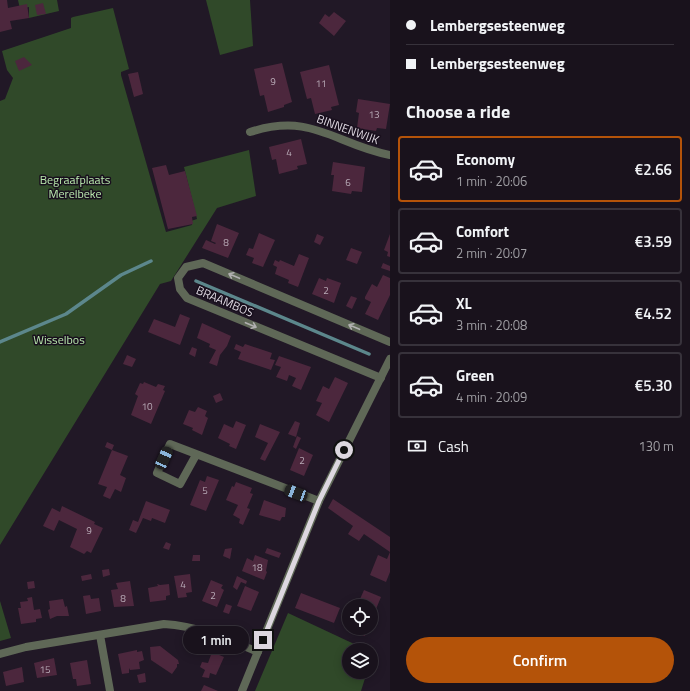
<!DOCTYPE html>
<meta charset="utf-8">
<style>
:root{--surface:#19121c;--page:#221b25;--text:#f1f3f6;--muted:#9f9ea3;--line:#37323b;--accent:#b45309}
body{margin:0;font-family:"Titillium Web",sans-serif;background:var(--page);color:var(--text);height:100vh;display:flex;flex-direction:column;font-size:15px;white-space:nowrap}
*{box-sizing:border-box;margin:0}
p{font-size:13px;color:var(--muted)}
.icon{flex:none;width:22px;height:22px;fill:none;stroke:currentColor;stroke-width:2;stroke-linecap:round;stroke-linejoin:round}
.map{position:relative;flex:1;overflow:hidden}
.side{display:flex;flex-direction:column;background:var(--surface);width:300px}
.side>*{flex:none}
.guide{display:grid;align-content:center;height:88px;padding:0 16px;background:var(--surface)}
.fabs{position:absolute;left:342px;top:599px;display:grid;gap:8px}
.fabs a{display:grid;place-items:center;width:36px;height:36px;border-radius:50%;background:var(--surface);box-shadow:0 2px 10px #0003,0 0 0 1px var(--line);font-size:20px}
.end{position:absolute;width:18px;height:18px;margin:-9px;border:5px solid #ddd7e0;background:#111;box-shadow:0 0 0 2px #111}
.from{border-radius:50%}
.bubble{position:absolute;height:28px;border-radius:14px;background:var(--surface);box-shadow:0 2px 10px #0003,0 0 0 1px var(--line);font-size:13px;font-weight:600;line-height:28px;text-align:center}
.car{position:absolute;width:12px;height:24px;margin:-12px -6px;border-radius:5px;box-shadow:0 0 3px 1px #0007;background:linear-gradient(#222 24%,#8ab4d8 0 40%,#222 0 76%,#8ab4d8 0 86%,#222 0)}
.guide b{display:flex;align-items:center;gap:14px;height:38px;font-size:15px}
.guide b+b{border-top:1px solid var(--line)}
.guide i{width:10px;height:10px;background:var(--text)}
ul{padding:0;list-style:none}
li{display:flex;align-items:center;gap:12px;height:66px;margin:0 8px 6px;padding:0 8px;border:2px solid var(--line);border-radius:4px}
li div{flex:1}
li b{display:block;font-size:15px}
li em{font-style:normal;font-weight:600}
li.active{border-color:var(--accent)}
li>.icon{width:36px;height:36px;stroke-width:1.5}
h2{padding:0 16px;font-size:18px;line-height:48px}
.pay{display:flex;align-items:center;gap:10px;height:44px;padding:0 16px;font-size:15px}
.pay p{margin-inline-start:auto}
.button{display:flex;gap:8px;margin-top:auto;padding:8px 16px}
.button a{flex:1;height:46px;border-radius:24px;background:var(--accent);color:#fff;font-size:16px;font-weight:600;line-height:46px;text-align:center}
main{display:flex;flex:1;min-height:0}
.map>svg:first-child{display:block}
.green{fill:#304929}
.lines{fill:none;stroke-linecap:round;stroke-linejoin:round}
.stream{stroke:#5c878c;stroke-width:3.5}
.building{fill:#4c273d}
.minor{stroke:#5f6857;stroke-width:8}
.tertiary{stroke:#5f6857;stroke-width:8}
.oneway{stroke:#b1b0b0}
.route{stroke:#ddd7e0;stroke-width:5}
.labels{text-anchor:middle;dominant-baseline:central;stroke-width:3;stroke-linejoin:round;paint-order:stroke}
.number-label{font-size:10px;fill:#b9abb7}
.street-label{font-size:12px;fill:#ddd7e0;stroke:#180f1d}
.park-label{font-size:12px;fill:#baeaae;stroke:#180f1d}
</style>
<main>
<div class="map">
<svg width="390" height="691" viewBox="0 0 390 691">
<rect width="100%" height="100%" fill="#211826"/>
<!-- green -->
<g class="green">
<path d="M18,0H57L59,11L29,18V7L20,9Z"/>
<path d="M206,0H250L253,46L220,55Z"/>
<path d="M113,8L129,69L121,72V75L166,232L192,225L191,221L197,219L184,167L249,150L256,196L217,208L171,281L160,284L0,545V101L5,99L13,78L7,70L2,51L71,28V18L73,17Z"/>
<path d="M0,601L11,638L0,641Z"/>
<path d="M288,613L367,650H349V672H367L361,691H255Z"/>
</g>
<g class="lines">
<!-- stream -->
<g class="stream">
<path d="M196,281L369,354"/>
<path d="M0,342L66,314L121,275L151,261"/>
</g>
</g>
<!-- building -->
<g class="building">
<path d="M0,0H7L8,8L27,4L29,18L10,21L12,29L0,32Z"/>
<path d="M43,3L46,14L37,15L35,5Z"/>
<path d="M334,12L346,21L334,36L319,23L325,14L329,17Z"/>
<path d="M24,57L32,65L19,71L15,61Z"/>
<path d="M282,63L292,102L284,105V107L268,112L264,95L260,96L254,69Z"/>
<path d="M329,65L339,105L331,107L332,110L315,114L311,98L307,99L300,72Z"/>
<path d="M138,72L143,94L134,97L128,74Z"/>
<path d="M358,99L390,104L386,129L377,128L376,131L357,128L359,113L356,112Z"/>
<path d="M301,139L307,164L297,166L298,169L279,174L276,159L272,160L269,147Z"/>
<path d="M333,162L365,167L362,192L352,191L351,194L332,191L334,175H331Z"/>
<path d="M166,165L169,175L185,171L197,216L192,217L193,224L168,229L152,168Z"/>
<path d="M217,224L239,233L228,258L202,248L206,240L215,244L216,243L211,241Z"/>
<path d="M259,233L275,240L263,267L252,263L254,258L246,255L249,248L253,249Z"/>
<path d="M317,234L324,237L320,245L314,242Z"/>
<path d="M390,234V257L387,256L388,252L384,250Z"/>
<path d="M351,248L362,252L357,264L346,260Z"/>
<path d="M299,254L309,258L298,287L288,283L289,280L275,274L277,267L273,265L275,260L279,262L280,260L294,266Z"/>
<path d="M383,263L390,266V271L381,268Z"/>
<path d="M383,275L390,278V295L378,320L365,314L371,302L365,299V297L372,284L377,287Z"/>
<path d="M319,278L326,281L327,278L341,283L334,303L312,294Z"/>
<path d="M351,296L357,298L352,309L346,306Z"/>
<path d="M180,314L190,318L180,345L148,332L154,319L175,327Z"/>
<path d="M202,323L231,336L227,346L220,355L217,366L209,363L216,350L209,347L210,344L197,338Z"/>
<path d="M236,344L243,347L245,344L272,353L270,359L275,360L271,370L238,359L241,352L234,349Z"/>
<path d="M192,347L197,349L195,357L189,354Z"/>
<path d="M127,355L136,359L132,367L123,364Z"/>
<path d="M279,356L311,367L301,390L292,386L296,378L289,375L287,381L276,377L281,367L275,365Z"/>
<path d="M335,377L348,383L329,422L316,415L322,403L316,401L323,386L329,389Z"/>
<path d="M144,382L156,387L158,384L165,386L163,390L165,391L151,424L131,415L138,396L135,394L140,383L143,384Z"/>
<path d="M220,393L223,400L216,403L213,396Z"/>
<path d="M198,407L207,411L205,416L208,418L202,435L192,430L193,428L183,424L189,410L195,412Z"/>
<path d="M236,421L246,425L236,449L229,446L230,444L218,438L224,424L233,428Z"/>
<path d="M295,421L300,423L296,437L288,434Z"/>
<path d="M260,424L280,432L265,461L260,459L268,443L255,437Z"/>
<path d="M297,436L301,438L296,449L293,447Z"/>
<path d="M107,442L114,445L112,450L105,447Z"/>
<path d="M299,448L313,455L304,476L290,470Z"/>
<path d="M112,450L128,456L120,475L126,478L121,492L115,489L110,499L103,496L107,487L98,484Z"/>
<path d="M207,476L219,480L206,511L190,505L200,480L205,482Z"/>
<path d="M236,482L252,488L250,493L253,494L247,508L250,509L243,525L239,523L240,519L233,515L238,505L226,500L232,486L234,487Z"/>
<path d="M333,499L390,537V572L386,582L370,575L378,555L387,559L390,552L364,534L359,541L348,534L353,526L328,508Z"/>
<path d="M264,500L286,508L285,517H282L280,521L259,515Z"/>
<path d="M146,501L170,510L165,523L152,518L151,521L143,518L136,533L129,530L133,520L138,522Z"/>
<path d="M62,506L95,522L94,524L103,528L91,553L87,551L84,554L70,547L77,529L59,520L54,531L43,526L52,508L60,512Z"/>
<path d="M166,542L171,544L169,550L163,548Z"/>
<path d="M232,548L230,559L223,556L225,549Z"/>
<path d="M267,548L281,553L279,558L265,553Z"/>
<path d="M193,555H200V561H192Z"/>
<path d="M255,555L268,560L266,571L267,572L264,580L242,571L247,558L253,561Z"/>
<path d="M109,569L110,575L103,577L102,570Z"/>
<path d="M91,574L92,579L82,581L81,576Z"/>
<path d="M190,574L192,592L186,593L187,597L178,598L174,576Z"/>
<path d="M237,576L247,581L246,584L241,582L237,590L233,587Z"/>
<path d="M211,580L223,585L221,588L224,590L217,607L202,601Z"/>
<path d="M34,581L35,588L28,589L27,582Z"/>
<path d="M130,581L134,606L114,607L111,590L118,589L116,583Z"/>
<path d="M157,584L160,585L169,584L170,595L166,596V600L150,602L148,588L158,586Z"/>
<path d="M245,586L259,592L251,611L237,606Z"/>
<path d="M364,590L381,597L371,621V606H357Z"/>
<path d="M301,593L340,608L334,623L295,608Z"/>
<path d="M90,595L91,599L99,598L101,611L86,614L83,596Z"/>
<path d="M32,597L34,610L40,609L42,618L36,619V622L21,624L18,608H21L20,602L28,601L27,598Z"/>
<path d="M63,599L65,607L67,606L69,616H57L50,619L48,610L50,609L49,601Z"/>
<path d="M226,604L232,606L229,614L223,612Z"/>
<path d="M349,628H368L365,636L354,633L348,629Z"/>
<path d="M160,646L178,660L179,664H177V667L172,674L151,660L150,647Z"/>
<path d="M137,650V652L142,651L144,660L139,662L140,669L130,670L129,668V673L122,674L118,654Z"/>
<path d="M212,652L224,657L216,675L210,673L209,678L202,677L205,670L200,667L202,662L208,663Z"/>
<path d="M54,658L57,675L37,678L34,663Z"/>
<path d="M87,660L91,684L77,686L76,679H73L70,663Z"/>
<path d="M22,667L24,682L6,686L3,672Z"/>
<path d="M145,673L146,682L139,683L137,675Z"/>
<path d="M204,685L218,691H201Z"/>
</g>
<g class="lines">
<!-- minor -->
<g class="minor">
<path d="M250,132C313,112 334,144 390,155"/>
<path d="M381,378L187,298L180,289L178,278L186,267L203,263L390,342"/>
<path d="M196,455L180,484L157,473L170,444L319,501"/>
<path d="M100,635L110,691"/>
<path d="M0,654L26,647L164,624C198,626 227,639 258,652"/>
</g>
<!-- tertiary -->
<path class="tertiary" d="M242,691L319,501L390,359"/>
</g>
<!-- one-way arrows -->
<defs><path id="oneway-shaft" d="M-6 0H5M1.5-3L5.5 0L1.5 3" fill="none" stroke-width="1.6" stroke-linecap="round" stroke-linejoin="round"/></defs>
<g class="oneway">
<use href="#oneway-shaft" transform="translate(234 276) rotate(-157)"/>
<use href="#oneway-shaft" transform="translate(251 325) rotate(23)"/>
<use href="#oneway-shaft" transform="translate(354 327) rotate(-157)"/>
</g>
<g class="lines">
<!-- route -->
<path class="route" d="M263,640L319,501L344,450"/>
</g>
<g class="labels">
<!-- number labels -->
<g class="number-label">
<text x="273" y="81">9</text>
<text x="321" y="83">11</text>
<text x="374" y="114">13</text>
<text x="289" y="152">4</text>
<text x="348" y="182">6</text>
<text x="226" y="242">8</text>
<text x="326" y="290">2</text>
<text x="147" y="406">10</text>
<text x="302" y="460">2</text>
<text x="205" y="490">5</text>
<text x="89" y="530">9</text>
<text x="257" y="567">18</text>
<text x="183" y="584">4</text>
<text x="213" y="595">2</text>
<text x="123" y="598">8</text>
<text x="45" y="669">15</text>
</g>
<!-- street labels -->
<g class="street-label">
<text transform="translate(348 129) rotate(20)">BINNENWIJK</text>
<text transform="translate(225 301) rotate(23)">BRAAMBOS</text>
</g>
<!-- park labels -->
<g class="park-label">
<text x="75" y="179">Begraafplaats<tspan x="75" dy="14">Merelbeke</tspan></text>
<text x="59" y="339">Wisselbos</text>
</g>
</g>
</svg>
<div class="fabs">
<a><svg class="icon" aria-label="locate" viewBox="0 0 24 24"><circle cx="12" cy="12" r="6"/><path d="M12 2v4M12 18v4M2 12h4M18 12h4"/></svg></a>
<a><svg class="icon" aria-label="layers" viewBox="0 0 24 24"><path d="M12 4l9 5-9 5-9-5zM3 14l9 5 9-5"/></svg></a>
</div>
<i class="end from" style="left:344px;top:450px"></i>
<i class="end" style="left:263px;top:640px"></i>
<div class="bubble" style="left:183px;top:626px;width:66px">1 min</div>
<i class="car" style="left:164px;top:458px;rotate:24deg"></i>
<i class="car" style="left:296px;top:493px;rotate:291deg"></i>
</div>
<section class="side">
<div class="guide">
<b><i class="from"></i>Lembergsesteenweg</b>
<b><i></i>Lembergsesteenweg</b>
</div>
<h2>Choose a ride</h2>
<ul>
<li class="active"><svg class="icon" aria-label="car" viewBox="0 0 24 24"><path d="M5 17H2v-5l4-1 3-4h7l3 4 3 1v5h-3M9 17h6M6 11h13"/><circle cx="7" cy="17" r="2"/><circle cx="17" cy="17" r="2"/></svg><div><b>Economy</b><p>1 min · 20:06</p></div><em>€2.66</em></li>
<li><svg class="icon" aria-label="car" viewBox="0 0 24 24"><path d="M5 17H2v-5l4-1 3-4h7l3 4 3 1v5h-3M9 17h6M6 11h13"/><circle cx="7" cy="17" r="2"/><circle cx="17" cy="17" r="2"/></svg><div><b>Comfort</b><p>2 min · 20:07</p></div><em>€3.59</em></li>
<li><svg class="icon" aria-label="car" viewBox="0 0 24 24"><path d="M5 17H2v-5l4-1 3-4h7l3 4 3 1v5h-3M9 17h6M6 11h13"/><circle cx="7" cy="17" r="2"/><circle cx="17" cy="17" r="2"/></svg><div><b>XL</b><p>3 min · 20:08</p></div><em>€4.52</em></li>
<li><svg class="icon" aria-label="car" viewBox="0 0 24 24"><path d="M5 17H2v-5l4-1 3-4h7l3 4 3 1v5h-3M9 17h6M6 11h13"/><circle cx="7" cy="17" r="2"/><circle cx="17" cy="17" r="2"/></svg><div><b>Green</b><p>4 min · 20:09</p></div><em>€5.30</em></li>
</ul>
<div class="pay"><svg class="icon" aria-label="cash" viewBox="0 0 24 24"><path d="M3 7h18v10H3z"/><circle cx="12" cy="12" r="2"/></svg>Cash<p>130 m</p></div>
<div class="button"><a>Confirm</a></div>
</section>
</main>
